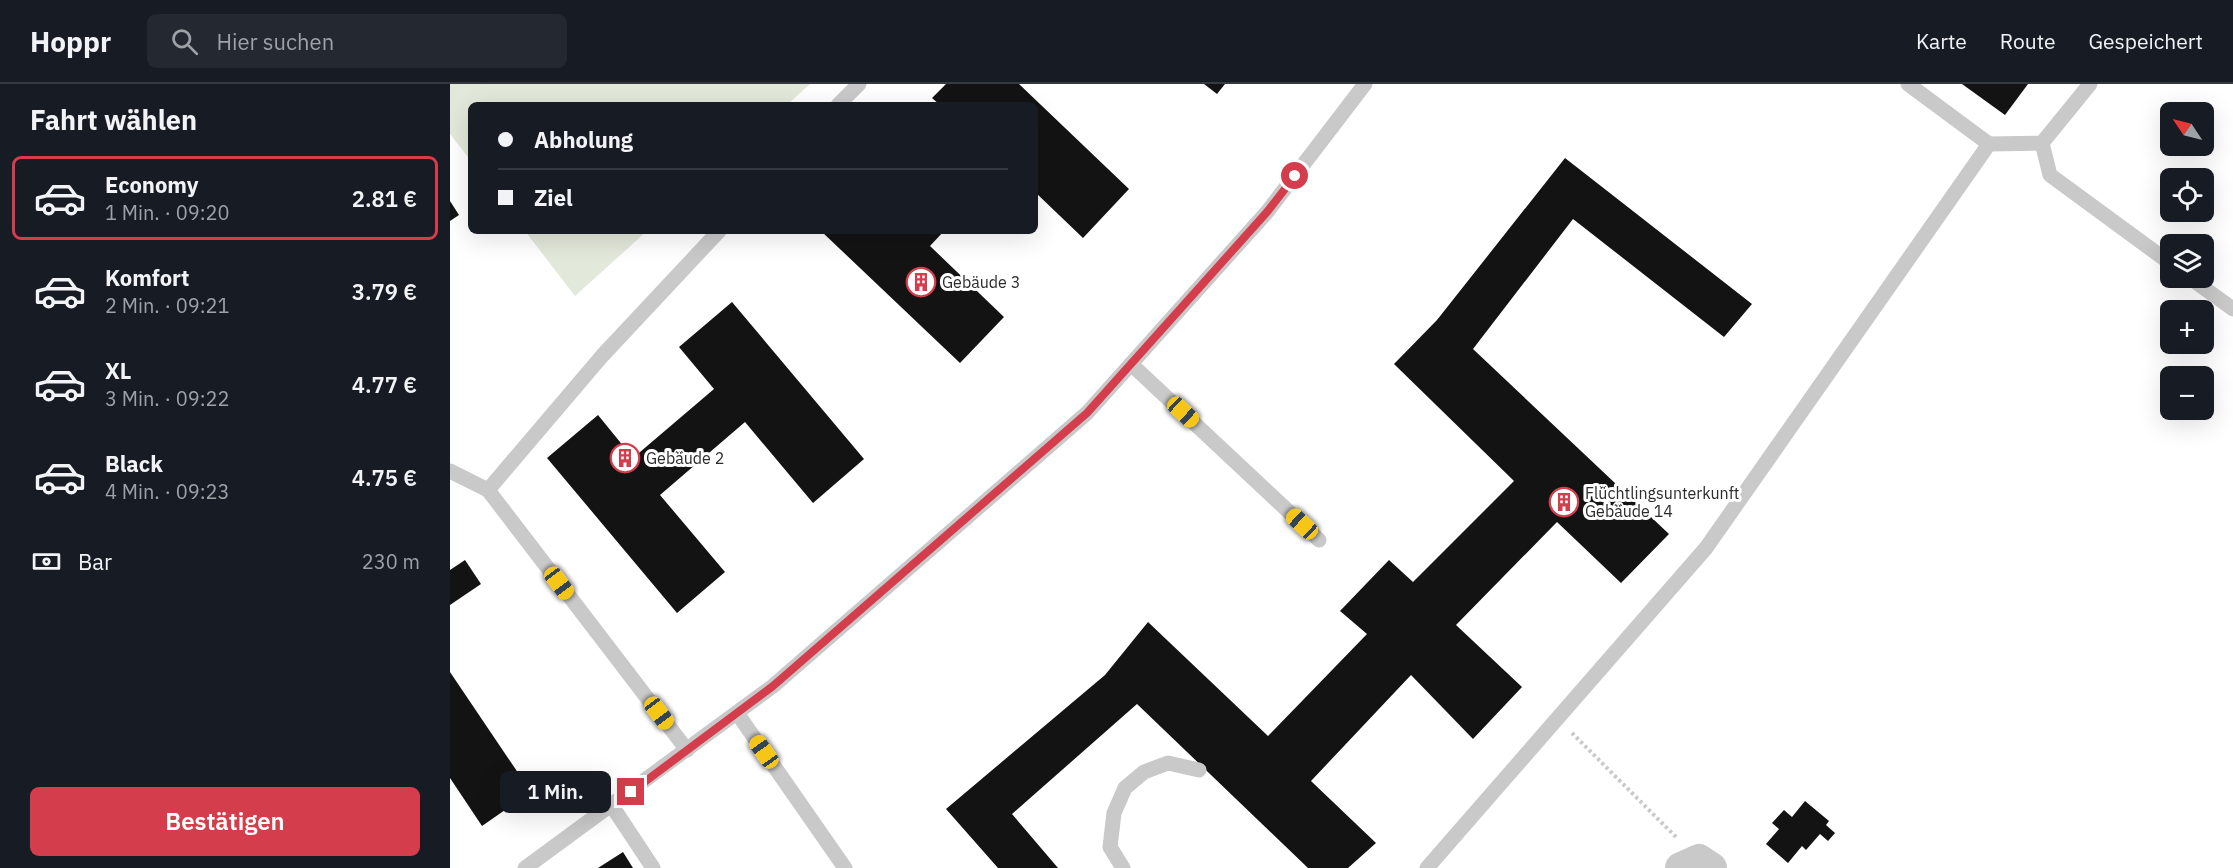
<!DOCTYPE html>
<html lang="de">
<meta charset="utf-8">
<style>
:root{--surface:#171b24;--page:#242831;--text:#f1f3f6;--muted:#9ea1a6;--line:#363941;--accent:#d43d4c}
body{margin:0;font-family:"IBM Plex Sans",sans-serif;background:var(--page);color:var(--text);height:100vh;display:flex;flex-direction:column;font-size:22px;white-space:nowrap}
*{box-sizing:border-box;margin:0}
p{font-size:20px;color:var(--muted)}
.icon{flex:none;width:33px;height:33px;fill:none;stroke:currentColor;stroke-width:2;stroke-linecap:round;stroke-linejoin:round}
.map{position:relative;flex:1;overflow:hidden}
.details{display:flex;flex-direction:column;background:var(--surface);width:450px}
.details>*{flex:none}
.hud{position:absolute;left:18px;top:18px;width:570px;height:132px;border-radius:9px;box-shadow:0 6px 24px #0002;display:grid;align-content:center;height:132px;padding:0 30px;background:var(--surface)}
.needle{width:39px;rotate:305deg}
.fabs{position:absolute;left:1710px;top:18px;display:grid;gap:12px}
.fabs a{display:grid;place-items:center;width:54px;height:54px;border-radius:9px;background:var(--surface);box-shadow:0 6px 24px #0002;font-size:30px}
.end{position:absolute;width:27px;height:27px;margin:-14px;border:8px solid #d43d4c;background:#fff;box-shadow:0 0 0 3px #fff}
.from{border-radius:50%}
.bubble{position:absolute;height:42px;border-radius:9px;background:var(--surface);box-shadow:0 6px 24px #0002;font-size:20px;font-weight:600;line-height:42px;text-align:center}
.car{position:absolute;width:18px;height:36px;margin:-18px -9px;border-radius:8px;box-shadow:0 0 4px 2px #0007;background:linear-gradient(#f5c518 24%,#345 0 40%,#f5c518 0 76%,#345 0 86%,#f5c518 0)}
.hud b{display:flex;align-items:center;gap:21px;height:57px;font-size:22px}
.hud b+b{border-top:2px solid var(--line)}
.hud i{width:15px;height:15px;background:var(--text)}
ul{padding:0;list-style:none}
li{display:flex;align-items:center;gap:18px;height:84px;margin:0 12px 9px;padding:0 18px;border:3px solid transparent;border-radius:9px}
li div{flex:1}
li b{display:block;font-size:22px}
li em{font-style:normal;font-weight:600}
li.on{border-color:var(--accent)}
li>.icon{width:54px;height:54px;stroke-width:1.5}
h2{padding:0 30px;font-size:27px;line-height:72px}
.pay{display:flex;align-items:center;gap:15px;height:66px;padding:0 30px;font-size:22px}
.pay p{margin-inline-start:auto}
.button{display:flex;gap:12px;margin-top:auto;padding:12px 30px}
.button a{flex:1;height:69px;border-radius:9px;background:var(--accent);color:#fff;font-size:24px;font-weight:600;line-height:69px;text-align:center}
header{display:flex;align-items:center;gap:36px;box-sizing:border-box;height:84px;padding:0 30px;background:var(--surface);border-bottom:2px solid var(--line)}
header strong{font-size:28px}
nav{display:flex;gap:33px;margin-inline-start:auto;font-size:21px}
.search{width:420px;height:54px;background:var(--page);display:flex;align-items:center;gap:15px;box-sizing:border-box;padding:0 21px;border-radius:9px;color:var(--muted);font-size:22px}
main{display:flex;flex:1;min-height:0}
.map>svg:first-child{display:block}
.green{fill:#e2e8da}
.building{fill:#131313}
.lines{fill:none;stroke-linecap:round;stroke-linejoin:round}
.path{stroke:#c9c9c9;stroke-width:4;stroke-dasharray:3 3;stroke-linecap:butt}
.service{stroke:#c9c9c9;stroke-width:15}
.minor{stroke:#c9c9c9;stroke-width:32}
.route{stroke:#d43d4c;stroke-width:8}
.labels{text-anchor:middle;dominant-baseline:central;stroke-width:6;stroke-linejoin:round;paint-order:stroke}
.poi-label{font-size:16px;fill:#2c2c2c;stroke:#fff;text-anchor:start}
</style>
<header>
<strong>Hoppr</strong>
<div class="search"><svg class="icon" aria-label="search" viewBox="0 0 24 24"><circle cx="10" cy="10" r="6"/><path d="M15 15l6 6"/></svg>Hier suchen</div>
<nav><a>Karte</a><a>Route</a><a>Gespeichert</a></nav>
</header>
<main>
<section class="details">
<h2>Fahrt wählen</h2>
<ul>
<li class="on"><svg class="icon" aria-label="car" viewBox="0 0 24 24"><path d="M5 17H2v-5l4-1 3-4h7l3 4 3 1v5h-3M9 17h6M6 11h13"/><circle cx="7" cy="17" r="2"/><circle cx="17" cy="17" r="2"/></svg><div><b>Economy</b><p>1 Min. · 09:20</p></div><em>2.81 €</em></li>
<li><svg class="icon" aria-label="car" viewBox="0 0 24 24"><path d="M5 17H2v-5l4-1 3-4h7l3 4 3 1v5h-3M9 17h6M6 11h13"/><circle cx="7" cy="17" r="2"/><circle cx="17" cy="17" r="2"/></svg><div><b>Komfort</b><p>2 Min. · 09:21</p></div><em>3.79 €</em></li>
<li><svg class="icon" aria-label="car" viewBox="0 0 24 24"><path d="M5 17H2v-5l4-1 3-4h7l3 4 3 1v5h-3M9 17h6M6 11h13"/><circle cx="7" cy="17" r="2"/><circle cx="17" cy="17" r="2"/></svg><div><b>XL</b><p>3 Min. · 09:22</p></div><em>4.77 €</em></li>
<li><svg class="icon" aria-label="car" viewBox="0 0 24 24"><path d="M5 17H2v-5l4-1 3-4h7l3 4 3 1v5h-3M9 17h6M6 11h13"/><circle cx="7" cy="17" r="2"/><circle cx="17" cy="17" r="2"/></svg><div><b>Black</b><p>4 Min. · 09:23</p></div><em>4.75 €</em></li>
</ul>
<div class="pay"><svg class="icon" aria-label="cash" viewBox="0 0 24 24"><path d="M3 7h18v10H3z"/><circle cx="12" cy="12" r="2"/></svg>Bar<p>230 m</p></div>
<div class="button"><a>Bestätigen</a></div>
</section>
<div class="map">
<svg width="1783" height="784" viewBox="0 0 1783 784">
<rect width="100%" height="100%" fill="#fff"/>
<!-- green -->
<g class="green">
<path d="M0,0H360L337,21H21V77L0,50Z"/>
<path d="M75,147H197L125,212Z"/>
</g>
<!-- building -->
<g class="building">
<path d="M496,0H569L679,105L633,154L585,108V21H490L482,14Z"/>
<path d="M754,0H775L767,10Z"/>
<path d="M1512,0H1578L1555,31Z"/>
<path d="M1115,74L1302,220L1274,253L1123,135L1023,265L1219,450L1171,499L1107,438L1006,541L1072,603L1023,655L961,591L861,697L926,759L898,784H858L687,620L562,730L608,784H548L496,725L655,591L698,538L818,652L917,550L890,527L939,476L963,498L1064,397L944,280L987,236Z"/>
<path d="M0,117L9,131L0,137Z"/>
<path d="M371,147H494L480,162L554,233L510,279Z"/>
<path d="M282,218L414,375L363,419L295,338L210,411L275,488L227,529L97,374L148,331L183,374L264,305L229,263Z"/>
<path d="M15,476L31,500L0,521V486Z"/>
<path d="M0,588L81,708L32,742L0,694Z"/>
<path d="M1355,717L1379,737L1376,741L1385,749L1378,757L1370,750L1356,766L1352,762L1338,779L1316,760L1329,745L1322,739L1334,726L1342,733Z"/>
<path d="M173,768L183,784H148Z"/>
</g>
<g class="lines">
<!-- path -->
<path class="path" d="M1122,649L1227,754"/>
<!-- service -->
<g class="service">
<path d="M1458,0L1539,60"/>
<path d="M388,21L409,0"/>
<path d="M1592,59L1600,91L1720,179"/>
<path d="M1740,194L1783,225"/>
<path d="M681,280L869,456"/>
<path d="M0,387L38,406"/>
<path d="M287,629L395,784"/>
<path d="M237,666L38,406L152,272L269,147"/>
<path d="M162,722L203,784"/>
<path d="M75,784L323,602L637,329L817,128L915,0"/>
<path d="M673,784L660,763L664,729L675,704L694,688L718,679L749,686"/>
<path d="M977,784L1256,464L1539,60L1592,59L1640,0"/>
</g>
<!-- minor -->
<path class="minor" d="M1231,784L1249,776L1261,784"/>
</g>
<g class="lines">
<!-- route -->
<path class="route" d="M181,708L323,602L637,329L817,128L845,92"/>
</g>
<!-- icons -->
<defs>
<g id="building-ring" transform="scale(1.5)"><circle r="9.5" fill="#fff" stroke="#d43d4c" stroke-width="1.5"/><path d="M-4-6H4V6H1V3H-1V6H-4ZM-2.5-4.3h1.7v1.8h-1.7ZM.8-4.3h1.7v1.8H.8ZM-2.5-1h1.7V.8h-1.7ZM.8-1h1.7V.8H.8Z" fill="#d43d4c"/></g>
</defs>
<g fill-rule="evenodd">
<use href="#building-ring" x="471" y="198"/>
<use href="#building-ring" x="175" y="374"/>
<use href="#building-ring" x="1114" y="418"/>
</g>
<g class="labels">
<!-- poi labels -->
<g class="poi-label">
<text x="492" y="198">Gebäude 3</text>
<text x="196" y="374">Gebäude 2</text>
<text x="1135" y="409">Flüchtlingsunterkunft<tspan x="1135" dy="18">Gebäude 14</tspan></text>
</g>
</g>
</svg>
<div class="fabs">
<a><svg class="needle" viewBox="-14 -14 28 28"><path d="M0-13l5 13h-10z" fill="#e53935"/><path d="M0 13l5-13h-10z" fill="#9ea1a6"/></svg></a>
<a><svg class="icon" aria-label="locate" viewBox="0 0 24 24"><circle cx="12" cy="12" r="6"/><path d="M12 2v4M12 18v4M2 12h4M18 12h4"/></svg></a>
<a><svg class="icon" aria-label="layers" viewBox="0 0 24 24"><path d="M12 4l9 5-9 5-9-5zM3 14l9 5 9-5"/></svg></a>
<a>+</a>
<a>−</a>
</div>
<i class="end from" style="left:845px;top:92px"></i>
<i class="end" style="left:181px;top:708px"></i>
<div class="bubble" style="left:50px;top:687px;width:111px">1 Min.</div>
<i class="car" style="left:733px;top:328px;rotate:133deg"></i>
<i class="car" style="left:852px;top:440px;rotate:313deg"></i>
<i class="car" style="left:109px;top:499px;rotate:143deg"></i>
<i class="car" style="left:209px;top:629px;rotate:143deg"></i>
<i class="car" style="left:314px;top:668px;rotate:325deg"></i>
<div class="hud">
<b><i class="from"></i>Abholung</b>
<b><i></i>Ziel</b>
</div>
</div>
</main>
